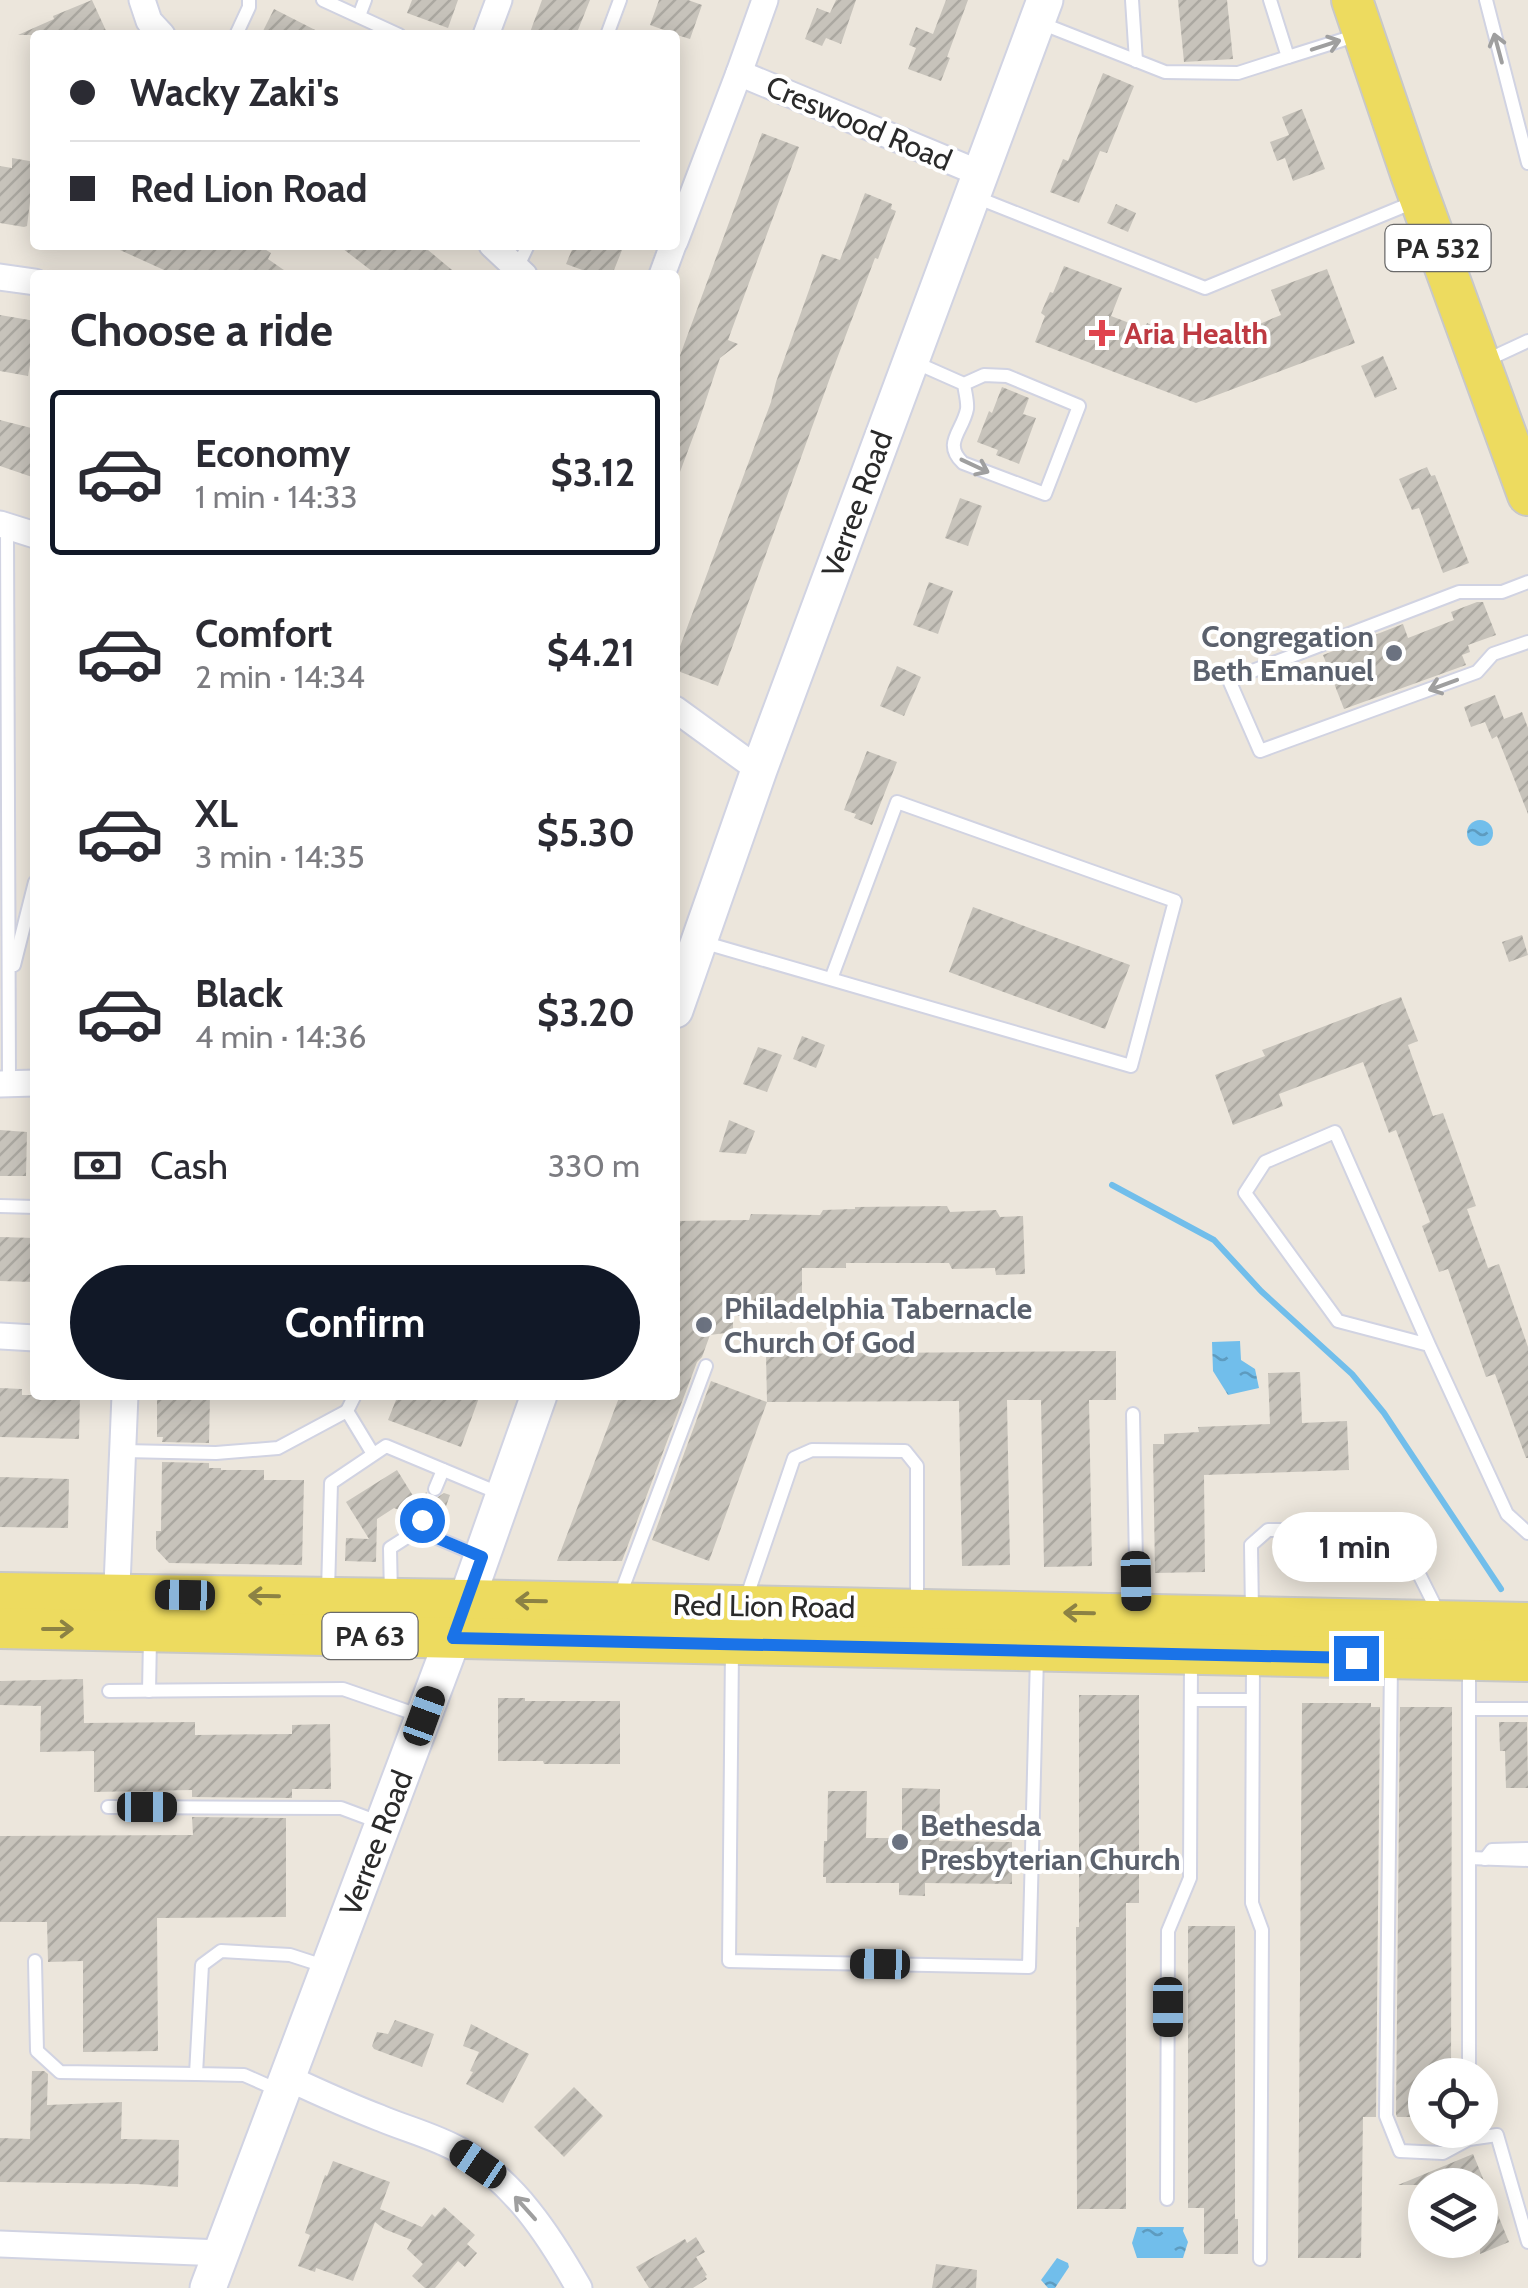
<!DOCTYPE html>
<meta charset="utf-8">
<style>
:root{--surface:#fff;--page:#f2f2f3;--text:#2b2b33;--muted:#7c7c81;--line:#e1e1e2;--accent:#111827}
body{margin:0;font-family:Cabin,sans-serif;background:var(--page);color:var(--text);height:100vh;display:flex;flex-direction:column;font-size:38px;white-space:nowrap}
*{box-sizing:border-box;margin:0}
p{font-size:32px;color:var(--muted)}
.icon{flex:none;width:55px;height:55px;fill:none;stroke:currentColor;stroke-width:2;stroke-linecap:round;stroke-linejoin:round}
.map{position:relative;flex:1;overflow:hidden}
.side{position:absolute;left:30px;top:270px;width:650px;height:1130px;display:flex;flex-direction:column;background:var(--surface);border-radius:10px;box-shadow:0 5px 25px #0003}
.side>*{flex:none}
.hud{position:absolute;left:30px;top:30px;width:650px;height:220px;border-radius:10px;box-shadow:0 5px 25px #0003;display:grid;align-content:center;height:220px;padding:0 40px;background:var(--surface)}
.buttons{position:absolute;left:1408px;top:2058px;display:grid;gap:20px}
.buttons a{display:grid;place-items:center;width:90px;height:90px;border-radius:50%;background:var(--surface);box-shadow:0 5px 25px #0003;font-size:50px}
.end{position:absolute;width:45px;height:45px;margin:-22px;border:12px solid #1a73e8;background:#fff;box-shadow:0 0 0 5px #fff}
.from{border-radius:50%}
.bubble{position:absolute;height:70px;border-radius:35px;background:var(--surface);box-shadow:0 5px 25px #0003;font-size:32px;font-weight:700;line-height:70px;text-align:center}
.car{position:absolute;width:30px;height:60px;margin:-30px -15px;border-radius:12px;box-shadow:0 0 8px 2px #0007;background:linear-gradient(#222 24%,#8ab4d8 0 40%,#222 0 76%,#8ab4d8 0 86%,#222 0)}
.hud b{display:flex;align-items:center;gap:35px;height:95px;font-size:38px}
.hud b+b{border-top:2px solid var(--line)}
.hud i{width:25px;height:25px;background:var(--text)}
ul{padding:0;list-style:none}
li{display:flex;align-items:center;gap:30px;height:165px;margin:0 20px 15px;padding:0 20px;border:5px solid transparent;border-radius:10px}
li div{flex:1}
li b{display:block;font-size:38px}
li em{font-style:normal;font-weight:700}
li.active{border-color:var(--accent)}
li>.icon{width:90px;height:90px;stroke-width:1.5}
h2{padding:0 40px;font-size:45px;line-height:120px}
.pay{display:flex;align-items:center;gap:25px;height:110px;padding:0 40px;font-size:38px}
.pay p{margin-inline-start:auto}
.button{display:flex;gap:20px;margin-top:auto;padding:20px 40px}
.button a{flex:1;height:115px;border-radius:60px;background:var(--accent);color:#fff;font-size:40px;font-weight:700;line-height:115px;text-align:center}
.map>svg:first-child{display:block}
.water{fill:url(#water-ripples)}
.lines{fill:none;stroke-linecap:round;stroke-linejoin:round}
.stream{stroke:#71beeb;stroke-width:6}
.building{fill:url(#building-hatch)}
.lane-casing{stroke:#d1d3e2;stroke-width:16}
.street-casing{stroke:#d1d3e2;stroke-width:29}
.secondary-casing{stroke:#d1d3e2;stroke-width:39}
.primary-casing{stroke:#c8c8c8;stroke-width:44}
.lane{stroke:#fff;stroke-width:12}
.street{stroke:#fff;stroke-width:25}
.secondary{stroke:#fff;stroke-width:35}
.primary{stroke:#eddb5f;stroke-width:40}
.oneway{stroke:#9f9f9f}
.oneway2{stroke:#8c8244}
.route{stroke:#1a73e8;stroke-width:12}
.health-dot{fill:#e0444e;stroke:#fff;stroke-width:4}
.worship-dot{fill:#6b7280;stroke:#fff;stroke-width:4}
.labels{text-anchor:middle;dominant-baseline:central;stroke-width:8;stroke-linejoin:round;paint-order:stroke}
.shield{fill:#fff;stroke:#6a6a6a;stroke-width:2.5}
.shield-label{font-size:28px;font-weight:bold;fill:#2a2a2a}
.street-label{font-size:30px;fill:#2a2a2a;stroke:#fff}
.health-label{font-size:30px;font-weight:bold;fill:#be3a42;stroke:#fff;text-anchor:start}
.worship-label{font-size:30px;font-weight:bold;fill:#5b616d;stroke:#fff;text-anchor:start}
</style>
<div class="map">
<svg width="1528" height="2288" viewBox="0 0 1528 2288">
<defs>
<pattern id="water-ripples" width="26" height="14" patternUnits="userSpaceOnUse" patternTransform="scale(2.5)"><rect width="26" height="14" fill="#71beeb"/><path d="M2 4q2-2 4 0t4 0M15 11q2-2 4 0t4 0" fill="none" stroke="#5d9bbf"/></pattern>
<pattern id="building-hatch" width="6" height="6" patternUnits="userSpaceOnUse" patternTransform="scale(2.5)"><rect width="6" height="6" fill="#c7c3bb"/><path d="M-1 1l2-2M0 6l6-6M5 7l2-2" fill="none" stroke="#aba8a1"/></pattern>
</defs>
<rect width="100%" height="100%" fill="#ece6dc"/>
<!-- water -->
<g class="water">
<circle cx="1480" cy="833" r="13"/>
<path d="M1240,1341L1241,1360L1255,1369L1259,1388L1228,1395L1213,1371L1212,1342Z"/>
<path d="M1137,2227H1184L1183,2231L1188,2242L1183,2258H1137L1132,2243Z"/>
<path d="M1057,2258L1068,2263L1069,2267L1055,2288H1048L1041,2280Z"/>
</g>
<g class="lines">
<!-- stream -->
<path class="stream" d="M1112,1185L1214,1240L1261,1291L1352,1374L1384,1413L1501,1589"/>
</g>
<!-- building -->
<g class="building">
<path d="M92,0L108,35H18L54,19L53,16Z"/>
<path d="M412,0H458L448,28L407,13Z"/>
<path d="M542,0H590L576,35H529Z"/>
<path d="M659,0H688L702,5L690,39L677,35H662L664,30L650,25Z"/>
<path d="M836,0H856L841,44L826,38L822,46L805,39L817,8L830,13Z"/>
<path d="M946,0H968L947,57L950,58L941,81L908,69L916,48L909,45L916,27L933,34Z"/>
<path d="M1178,0H1227L1233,59L1184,62Z"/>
<path d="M274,9L325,35H261Z"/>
<path d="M1103,73L1134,86L1107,153L1100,151L1079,203L1050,192L1063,159L1068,161Z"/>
<path d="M1302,109L1325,169L1293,181L1285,158L1277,161L1270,142L1289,135L1282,117Z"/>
<path d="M762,133L799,147L728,340L738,344L720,358L699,421L677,480L675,479V429L680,414L675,412V369Z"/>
<path d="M12,158L35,162L27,226L24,227L0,223V166L12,168Z"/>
<path d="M865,193L892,204L891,209L896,211L878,259L875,258L835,364L718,686L675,670V660L771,402L776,382L822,254L840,260Z"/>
<path d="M1116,204L1136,213L1128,232L1107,223Z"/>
<path d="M109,245H258L271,253L268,259L291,275H175Z"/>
<path d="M338,245H422L458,275H377Z"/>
<path d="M574,245H608L622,250L612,275H596L566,264Z"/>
<path d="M1064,266L1122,288L1111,316L1145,329L1147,323L1166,331V335L1197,348L1229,335L1228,331L1248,323L1250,328L1281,315L1271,290L1327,269L1355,343L1196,403L1035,342L1045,316L1041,313L1050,292L1053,293Z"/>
<path d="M0,315L35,321V336L28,376L0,371Z"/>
<path d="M1383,356L1397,389L1375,398L1361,366Z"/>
<path d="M1002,387L1029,398L1023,414L1036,418L1019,464L996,455L998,450L977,442L989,411L992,413Z"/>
<path d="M0,420L35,429V478L0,466Z"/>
<path d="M1427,467L1431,476L1435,475L1469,563L1443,573L1419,508L1412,510L1399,479Z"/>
<path d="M960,498L982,506L968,546L945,538Z"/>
<path d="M929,582L953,591L938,634L913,625Z"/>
<path d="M1477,602H1483L1496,635L1468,645L1470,652L1462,655L1466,665L1344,709L1323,655L1403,624L1408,638L1454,620L1451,612Z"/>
<path d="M897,666L921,677L904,716L880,706Z"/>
<path d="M1495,695L1504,719L1522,712L1528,728V814L1497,736L1492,739L1485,722L1471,727L1464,707Z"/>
<path d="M867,751L897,762L872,825L854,818L856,814L844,810Z"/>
<path d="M973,907L1130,965L1105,1029L949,972Z"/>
<path d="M1522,935L1528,955L1509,962L1502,942Z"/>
<path d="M1401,997L1418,1041L1408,1045L1433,1116L1443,1113L1476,1206L1467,1209L1488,1268L1499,1264L1528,1347V1458H1526L1495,1374L1486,1377L1448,1269L1439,1272L1422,1226L1430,1222L1396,1130L1389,1133L1363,1062L1279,1094L1283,1106L1233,1125L1215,1075L1265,1056L1262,1050Z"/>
<path d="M802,1036L825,1045L816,1068L793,1059Z"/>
<path d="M758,1047L782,1055L767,1092L743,1084Z"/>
<path d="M729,1120L755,1131L746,1154L719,1152Z"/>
<path d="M0,1130L27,1132L26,1176H0Z"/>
<path d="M947,1206L950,1212L996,1210L1000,1217L1023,1216L1025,1274L996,1275L995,1268L952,1269L949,1263H846V1268H802V1311H783V1315L733,1316V1332L710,1335L702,1357L697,1362L622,1561H557L620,1395H675V1221L749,1220L751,1214L820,1215L823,1210L855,1209V1207Z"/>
<path d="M0,1237L35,1238V1282L0,1281Z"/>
<path d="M1116,1351V1400H1089L1092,1566L1044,1567L1041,1400H1007L1010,1565L962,1566L959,1401L767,1402L766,1354Z"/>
<path d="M1300,1372L1302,1423L1347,1421L1349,1470L1204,1475L1205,1572L1155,1573L1153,1444H1164V1434L1199,1432L1198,1427L1270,1424L1268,1373Z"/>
<path d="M711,1381L767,1402L709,1561L652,1540Z"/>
<path d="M0,1388L22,1389V1395H80L79,1439L0,1437Z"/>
<path d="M157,1395H210L209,1443L162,1442L163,1437H157Z"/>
<path d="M398,1395H480L461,1447L388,1420Z"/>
<path d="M162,1462L209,1463V1468H221V1470H264V1480H304L302,1565L169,1563L156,1549V1531H161Z"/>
<path d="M397,1470L420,1507L426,1492L430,1498L435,1499L444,1493L450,1495L439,1526L394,1508L377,1519L376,1562L345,1561L346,1538L369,1539L346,1502Z"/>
<path d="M0,1477L69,1479L68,1528L0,1527Z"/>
<path d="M83,1679L84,1723L195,1722V1735L292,1734V1725L330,1724L331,1789H292V1798L192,1797V1790L94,1792V1751L40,1752L41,1706L0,1705V1681Z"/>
<path d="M1079,1695H1139V1903H1126V2209H1077L1076,1927H1079Z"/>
<path d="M498,1698H525V1701H620V1764H544L543,1761H498Z"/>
<path d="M1302,1703H1371V1707H1380L1376,2117H1363L1361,2258H1298Z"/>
<path d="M1400,1707H1452L1451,2075H1425V2117H1397L1396,2114Z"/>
<path d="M1499,1722H1527L1528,1788H1506L1505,1751H1500Z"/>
<path d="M902,1788L940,1789L939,1841L1012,1842V1884L925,1883V1896L899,1895V1883H826V1877H823L824,1841H827L828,1791H867L866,1838H902Z"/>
<path d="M192,1817L286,1818V1917L157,1918L158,2051L83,2052V1961L48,1962L47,1922H0V1836L193,1835Z"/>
<path d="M1188,1926H1235V2219H1238V2254H1204V2208H1188Z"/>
<path d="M395,2020L434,2034L422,2067L374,2049L372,2046L377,2032L388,2034Z"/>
<path d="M471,2024L529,2054L503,2103L466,2084L473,2072L470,2071L479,2052L463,2046Z"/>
<path d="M32,2071H44L48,2074L47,2105L122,2102L121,2139L179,2140L178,2187L137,2184L0,2182V2138L30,2139Z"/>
<path d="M574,2087L603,2116L564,2157L534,2127Z"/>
<path d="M1473,2154L1509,2242L1480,2254V2185H1398Z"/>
<path d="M333,2161L390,2182L380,2209L422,2227L432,2214L435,2217L444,2207L475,2235L467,2244L477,2253L465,2267L458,2261L435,2288H425L412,2276L423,2264L407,2249L412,2240L384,2229L375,2222L353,2281L316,2268L315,2272L298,2266L310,2235L305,2233L325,2175L327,2176Z"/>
<path d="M696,2237L705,2252L696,2257L707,2275L705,2276L707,2279L693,2288H649L636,2267L685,2239L687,2243Z"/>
<path d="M936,2264L977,2270L976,2288H932Z"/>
</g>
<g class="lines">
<!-- lane casing -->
<g class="lane-casing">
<g id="lane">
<path d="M323,0L399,35"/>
<path d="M1132,0L1136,61"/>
<path d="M1486,0L1528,163"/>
<path d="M359,16L365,0"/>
<path d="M1038,22L1165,72L1238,73L1288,57L1270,0"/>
<path d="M236,35L249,7V0"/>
<path d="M607,35L620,0"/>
<path d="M1288,57L1358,35"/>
<path d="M973,196L1205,288L1414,202"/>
<path d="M517,268L528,245"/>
<path d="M1487,360L1528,341"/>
<path d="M912,361L964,384L984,375L1007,376L1079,406L1045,494L963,463C942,443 963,431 967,409C968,402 965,392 964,384"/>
<path d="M7,527L9,1083"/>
<path d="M1528,582L1502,592H1459L1229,680L1260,751L1477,672L1493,654L1528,642"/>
<path d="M702,942L1131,1066L1175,901L897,802L831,979"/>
<path d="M14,965L35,882"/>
<path d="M0,1206L35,1207"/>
<path d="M1429,1345L1338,1321L1245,1193L1265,1162L1335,1132L1429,1345L1507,1514L1528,1533"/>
<path d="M355,1395L347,1411L373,1454"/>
<path d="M1133,1414L1137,1611"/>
<path d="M123,1451L216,1453L278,1448L347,1411"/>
<path d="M435,1489L443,1470"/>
<path d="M328,1591L331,1483L386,1446L501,1494"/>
<path d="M391,1596L390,1548L418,1530L477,1555"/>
<path d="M619,1598L706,1366"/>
<path d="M745,1602L794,1458L812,1450L905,1451L917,1466V1607"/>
<path d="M1252,1613L1251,1545L1268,1530H1387L1403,1542L1439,1614"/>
<path d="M732,1648L729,1961L1029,1967L1037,1656"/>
<path d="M1253,1658L1252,1903L1262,1930L1260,2259"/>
<path d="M1391,1662L1386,2116L1400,2151L1443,2153L1469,2139V2130"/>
<path d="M109,1691L343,1689L421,1716"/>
<path d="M149,1691L150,1638"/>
<path d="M1191,1700H1252"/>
<path d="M1469,1709H1528"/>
<path d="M108,1807L341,1808L381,1823"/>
<path d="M1469,1858L1528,1860"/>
<path d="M1485,1859L1492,1850L1528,1849"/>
<path d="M35,1961L37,2051L60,2072L196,2074"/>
<path d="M1469,2075V1663"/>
<path d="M278,2090L244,2075L196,2074L202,1965L221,1951L290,1955L327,1967"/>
<path d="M1469,2139L1497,2135L1528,2242"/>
<path d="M1167,2199L1168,1931L1190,1878L1191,1656"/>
</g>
</g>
<!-- street casing -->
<g class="street-casing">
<g id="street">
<path d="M142,0L149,21L162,35"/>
<path d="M486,35L499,0"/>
<path d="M739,73L979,173"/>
<path d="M675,241L739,73L765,0"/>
<path d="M492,245L524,275"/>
<path d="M662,275L673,245"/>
<path d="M0,277L35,282"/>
<path d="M0,524L35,535"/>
<path d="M675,709L759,770"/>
<path d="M0,1084L35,1083"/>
<path d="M0,1336L35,1338"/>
<path d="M116,1609L125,1395"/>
<path d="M288,2078C318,2092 349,2106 380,2118C406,2129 434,2136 459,2150C514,2181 549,2235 579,2288"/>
<path d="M0,2244L221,2253"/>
</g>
</g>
<!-- secondary casing -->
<g class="secondary-casing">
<g id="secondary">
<path d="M675,1010L759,770L1045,0"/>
<path d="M208,2288L453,1638L539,1395"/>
</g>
</g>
<!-- primary casing -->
<g class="primary-casing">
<g id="primary">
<path d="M1352,0L1411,174L1528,495"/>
<path d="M0,1593L467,1600L1528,1623"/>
<path d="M0,1628L1528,1661"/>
</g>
</g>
<!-- lane -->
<use href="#lane" class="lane"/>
<!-- street -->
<use href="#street" class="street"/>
<!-- secondary -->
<use href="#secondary" class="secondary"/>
<!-- primary -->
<use href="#primary" class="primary"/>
</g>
<!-- one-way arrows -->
<defs><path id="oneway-shaft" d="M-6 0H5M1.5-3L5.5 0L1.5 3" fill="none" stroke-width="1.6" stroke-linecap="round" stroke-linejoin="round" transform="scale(2.5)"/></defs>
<g class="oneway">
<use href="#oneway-shaft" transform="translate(1326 45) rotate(-18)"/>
<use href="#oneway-shaft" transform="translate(1498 48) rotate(-105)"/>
<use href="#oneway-shaft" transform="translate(975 466) rotate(25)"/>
<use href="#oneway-shaft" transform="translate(1443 685) rotate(160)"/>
<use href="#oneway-shaft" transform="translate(525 2208) rotate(-132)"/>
</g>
<g class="oneway2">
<use href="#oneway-shaft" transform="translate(264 1596) rotate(-179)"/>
<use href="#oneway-shaft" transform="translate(531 1601) rotate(-179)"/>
<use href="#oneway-shaft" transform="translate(1079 1613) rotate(-179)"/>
<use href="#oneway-shaft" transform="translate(58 1629)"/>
</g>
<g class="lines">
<!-- route -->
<path class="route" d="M422,1520L418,1530L482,1557L453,1638L1356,1658"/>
</g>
<!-- markers -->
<path class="health-dot" d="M1097 318h10v10h10v10h-10v10h-10v-10h-10v-10h10z"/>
<g class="worship-dot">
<circle cx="1394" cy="653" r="10"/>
<circle cx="704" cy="1325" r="10"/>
<circle cx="900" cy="1842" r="10"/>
</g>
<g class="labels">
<!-- shield labels -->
<g class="shield">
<rect x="1385.5" y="225" width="105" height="46" rx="8"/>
<rect x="322.5" y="1613" width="95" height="46" rx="8"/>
</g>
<g class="shield-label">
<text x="1438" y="248">PA 532</text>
<text x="370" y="1636">PA 63</text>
</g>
<!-- street labels -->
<g class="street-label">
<text transform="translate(859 123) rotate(23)">Creswood Road</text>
<text transform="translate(857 504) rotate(-70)">Verree Road</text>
<text transform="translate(764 1606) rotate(1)">Red Lion Road</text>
<text transform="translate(376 1843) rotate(-69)">Verree Road</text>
</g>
<!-- health labels -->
<g class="health-label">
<text x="1124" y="333">Aria Health</text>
</g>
<!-- worship labels -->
<g class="worship-label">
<text x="1374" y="636" text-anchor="end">Congregation<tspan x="1374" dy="34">Beth Emanuel</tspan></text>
<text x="724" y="1308">Philadelphia Tabernacle<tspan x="724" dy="34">Church Of God</tspan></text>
<text x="920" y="1825">Bethesda<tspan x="920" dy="34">Presbyterian Church</tspan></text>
</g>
</g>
</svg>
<div class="buttons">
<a><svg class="icon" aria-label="locate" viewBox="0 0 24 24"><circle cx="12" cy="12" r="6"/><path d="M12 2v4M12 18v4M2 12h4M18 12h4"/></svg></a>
<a><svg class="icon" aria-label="layers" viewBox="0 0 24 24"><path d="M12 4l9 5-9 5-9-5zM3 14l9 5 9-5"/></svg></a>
</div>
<i class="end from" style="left:422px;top:1520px"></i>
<i class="end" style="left:1356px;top:1658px"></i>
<div class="bubble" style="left:1272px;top:1512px;width:165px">1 min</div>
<i class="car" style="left:1136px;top:1581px;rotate:179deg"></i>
<i class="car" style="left:185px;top:1595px;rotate:271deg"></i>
<i class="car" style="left:424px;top:1716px;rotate:20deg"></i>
<i class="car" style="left:147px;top:1807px;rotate:90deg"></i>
<i class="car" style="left:880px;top:1964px;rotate:271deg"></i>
<i class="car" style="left:1168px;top:2007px;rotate:180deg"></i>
<i class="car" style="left:478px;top:2164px;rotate:304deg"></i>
<div class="hud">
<b><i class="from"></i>Wacky Zaki's</b>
<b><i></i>Red Lion Road</b>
</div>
<section class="side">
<h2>Choose a ride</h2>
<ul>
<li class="active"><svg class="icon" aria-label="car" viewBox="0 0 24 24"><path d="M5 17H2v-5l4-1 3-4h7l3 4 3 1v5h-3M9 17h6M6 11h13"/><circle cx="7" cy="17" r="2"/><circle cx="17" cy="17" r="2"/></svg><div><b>Economy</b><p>1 min · 14:33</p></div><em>$3.12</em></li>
<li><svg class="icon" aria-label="car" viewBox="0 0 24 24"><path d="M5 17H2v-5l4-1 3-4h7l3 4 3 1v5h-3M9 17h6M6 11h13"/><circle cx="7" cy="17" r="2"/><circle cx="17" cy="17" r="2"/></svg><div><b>Comfort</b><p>2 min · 14:34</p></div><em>$4.21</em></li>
<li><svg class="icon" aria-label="car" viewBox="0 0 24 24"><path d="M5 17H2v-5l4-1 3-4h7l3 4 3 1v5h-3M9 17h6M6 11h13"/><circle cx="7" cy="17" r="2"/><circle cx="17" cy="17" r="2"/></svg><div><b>XL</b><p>3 min · 14:35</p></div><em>$5.30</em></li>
<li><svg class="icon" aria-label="car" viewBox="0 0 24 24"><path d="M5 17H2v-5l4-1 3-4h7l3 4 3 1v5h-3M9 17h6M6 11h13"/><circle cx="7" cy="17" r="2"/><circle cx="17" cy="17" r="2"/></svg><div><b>Black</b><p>4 min · 14:36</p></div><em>$3.20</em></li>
</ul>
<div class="pay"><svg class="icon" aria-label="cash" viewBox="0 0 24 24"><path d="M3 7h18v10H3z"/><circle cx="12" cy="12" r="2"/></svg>Cash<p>330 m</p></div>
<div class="button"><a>Confirm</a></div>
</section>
</div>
